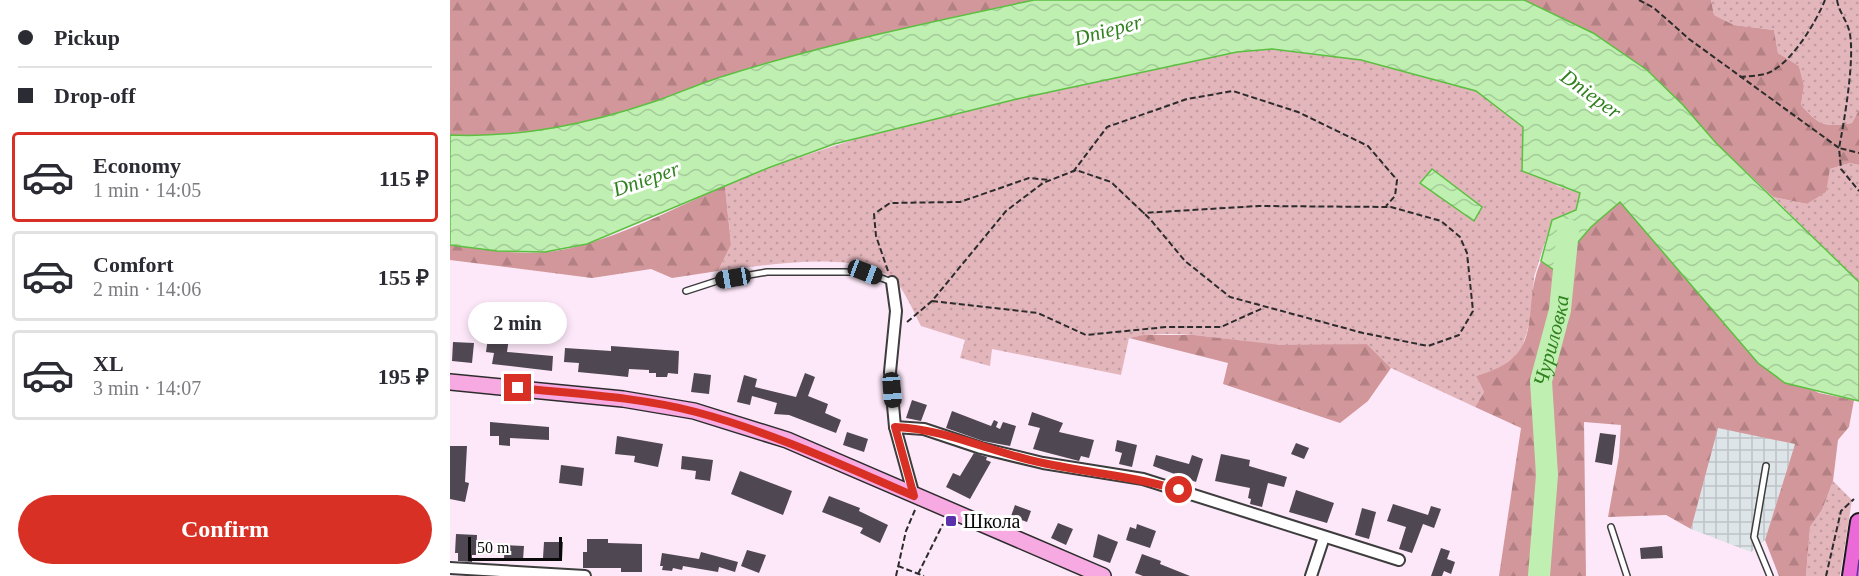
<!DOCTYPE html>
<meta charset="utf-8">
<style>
:root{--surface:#fff;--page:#f7f7f7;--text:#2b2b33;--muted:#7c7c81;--line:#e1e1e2;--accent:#d93025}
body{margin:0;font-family:Georgia,serif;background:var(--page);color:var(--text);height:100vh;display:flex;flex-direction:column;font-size:22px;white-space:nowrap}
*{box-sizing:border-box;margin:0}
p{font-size:20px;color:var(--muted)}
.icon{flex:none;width:33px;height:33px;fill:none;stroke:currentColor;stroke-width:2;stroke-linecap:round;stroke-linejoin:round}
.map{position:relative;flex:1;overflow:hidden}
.side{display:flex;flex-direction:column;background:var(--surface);width:450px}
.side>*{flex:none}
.hud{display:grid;align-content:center;height:132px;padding:0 18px;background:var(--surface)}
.scale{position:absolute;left:18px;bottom:15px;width:94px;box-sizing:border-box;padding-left:6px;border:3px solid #0a0a0a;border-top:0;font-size:16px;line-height:21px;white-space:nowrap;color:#0a0a0a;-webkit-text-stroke:4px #fff;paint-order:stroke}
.end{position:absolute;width:27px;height:27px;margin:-14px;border:8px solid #d93025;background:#fff;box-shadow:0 0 0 3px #fff}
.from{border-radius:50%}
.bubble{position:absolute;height:42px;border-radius:21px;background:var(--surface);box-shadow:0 3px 9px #0003;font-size:20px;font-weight:700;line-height:42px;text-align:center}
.car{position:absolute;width:18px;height:36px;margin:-18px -9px;border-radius:8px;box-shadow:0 0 4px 2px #0007;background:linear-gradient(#222 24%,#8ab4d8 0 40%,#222 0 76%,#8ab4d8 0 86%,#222 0)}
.hud b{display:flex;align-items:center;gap:21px;height:57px;font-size:22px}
.hud b+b{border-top:2px solid var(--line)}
.hud i{width:15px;height:15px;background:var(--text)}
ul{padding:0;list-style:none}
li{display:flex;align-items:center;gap:18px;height:90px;margin:0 12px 9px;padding:0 6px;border:3px solid var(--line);border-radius:6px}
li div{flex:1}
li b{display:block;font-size:22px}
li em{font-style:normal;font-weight:700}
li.selected{border-color:var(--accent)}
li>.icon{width:54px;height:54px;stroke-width:1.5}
.cta{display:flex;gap:12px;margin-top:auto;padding:12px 18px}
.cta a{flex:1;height:69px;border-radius:36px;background:var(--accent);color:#fff;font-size:24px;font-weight:700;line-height:69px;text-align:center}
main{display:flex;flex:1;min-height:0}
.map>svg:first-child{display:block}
.industrial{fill:url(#industrial-grid)}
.grass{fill:url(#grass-dots)}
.forest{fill:url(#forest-firs)}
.water{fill:url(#water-waves);stroke:#5bbf40;stroke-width:1.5}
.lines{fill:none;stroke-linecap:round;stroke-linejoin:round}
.river{stroke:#c0efb2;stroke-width:22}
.building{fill:#4f4751}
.service-casing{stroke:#3d3d3d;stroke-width:8}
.minor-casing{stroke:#3d3d3d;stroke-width:14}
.secondary-casing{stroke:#2c2c2c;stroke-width:18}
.primary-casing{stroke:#1b1b1b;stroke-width:20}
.path{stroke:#2c2c2c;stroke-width:2;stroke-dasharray:6 3;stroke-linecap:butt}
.service{stroke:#fff;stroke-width:5}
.minor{stroke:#fff;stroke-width:10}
.secondary{stroke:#f7a9e1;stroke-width:15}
.primary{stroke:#eb6ad8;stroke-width:16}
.tram{stroke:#5a30ab;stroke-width:1.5}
.route{stroke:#d93025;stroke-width:8}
.poi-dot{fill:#5a30ab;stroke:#fff;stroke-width:2}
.labels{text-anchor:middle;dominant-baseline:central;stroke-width:6;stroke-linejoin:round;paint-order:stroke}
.poi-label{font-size:20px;fill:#0a0a0a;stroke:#fff;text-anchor:start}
.water-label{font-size:21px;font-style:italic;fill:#30821e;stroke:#fff}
</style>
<main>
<section class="side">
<div class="hud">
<b><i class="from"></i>Pickup</b>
<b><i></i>Drop-off</b>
</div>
<ul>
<li class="selected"><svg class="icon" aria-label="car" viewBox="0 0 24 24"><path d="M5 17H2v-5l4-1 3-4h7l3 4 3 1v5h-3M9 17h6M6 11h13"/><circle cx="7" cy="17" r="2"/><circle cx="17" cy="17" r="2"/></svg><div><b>Economy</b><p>1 min · 14:05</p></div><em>115 ₽</em></li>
<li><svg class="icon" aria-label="car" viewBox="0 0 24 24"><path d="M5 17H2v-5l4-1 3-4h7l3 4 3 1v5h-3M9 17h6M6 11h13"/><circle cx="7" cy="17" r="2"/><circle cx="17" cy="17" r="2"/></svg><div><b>Comfort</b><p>2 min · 14:06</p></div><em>155 ₽</em></li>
<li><svg class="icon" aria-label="car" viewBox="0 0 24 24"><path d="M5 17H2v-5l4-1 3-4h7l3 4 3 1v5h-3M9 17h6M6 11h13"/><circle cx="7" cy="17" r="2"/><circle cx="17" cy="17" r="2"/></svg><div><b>XL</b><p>3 min · 14:07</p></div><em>195 ₽</em></li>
</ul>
<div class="cta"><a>Confirm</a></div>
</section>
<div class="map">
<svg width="1409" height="576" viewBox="0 0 1409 576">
<defs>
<pattern id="industrial-grid" width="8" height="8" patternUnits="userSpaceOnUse" patternTransform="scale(1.5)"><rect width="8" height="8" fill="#dee5e8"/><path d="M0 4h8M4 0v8" fill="none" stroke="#bdc3c6"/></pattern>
<pattern id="grass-dots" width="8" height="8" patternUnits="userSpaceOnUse" patternTransform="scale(1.5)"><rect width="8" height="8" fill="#e3b6bc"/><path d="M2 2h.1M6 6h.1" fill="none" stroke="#c19ba0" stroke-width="1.8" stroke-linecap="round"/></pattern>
<pattern id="forest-firs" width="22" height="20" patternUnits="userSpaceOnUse" patternTransform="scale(1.5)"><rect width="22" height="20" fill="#d2979a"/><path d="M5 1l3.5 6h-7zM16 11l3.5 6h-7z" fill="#b38183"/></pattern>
<pattern id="water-waves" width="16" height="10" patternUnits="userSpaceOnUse" patternTransform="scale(1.5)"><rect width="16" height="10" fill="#c0efb2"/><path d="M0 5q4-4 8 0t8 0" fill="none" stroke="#a4cc98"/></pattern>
</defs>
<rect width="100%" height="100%" fill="#fde8f9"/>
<!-- industrial -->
<path class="industrial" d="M1268,427L1345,444L1315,540L1301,552L1241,529Z"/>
<!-- grass -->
<g class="grass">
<path d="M1261,0H1409V110L1402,123C1375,128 1369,125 1351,105L1354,86L1349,66L1328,53L1324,30L1284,25L1264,15Z"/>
<path d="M822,49L911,60L1026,91L1073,127L1107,186L1130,193L1126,210L1102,220L1084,277L1082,314L1071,352L1046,371L1026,376L1034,392L1025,407L941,368L917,344C888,345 859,347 830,345C780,342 730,327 679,338L671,375L542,349L540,366L510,358L515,340L471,326C465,314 452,285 442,278C402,249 315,266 268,271L281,245L275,186C437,117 615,89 787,52Z"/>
<path d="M1400,163L1409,165V282L1323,197L1357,204L1375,192L1380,169Z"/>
<path d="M1383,481L1402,500L1390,576H1356L1360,527L1372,510Z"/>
</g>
<!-- forest -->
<g class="forest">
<path d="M0,0H584C480,22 376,44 274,76C251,83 229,93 206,101C138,124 71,138 0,135Z"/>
<path d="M1074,0H1261L1264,15L1284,25L1324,30L1328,53L1349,66L1354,86L1351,105C1369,125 1374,128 1402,123L1409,110V165L1400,163L1380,169L1376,192L1357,204L1323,197L1266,143L1233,105L1197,70L1143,33Z"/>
<path d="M275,186L281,245L268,271L222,278L201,269L142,278L0,260V245C31,249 64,255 96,252C153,247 221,209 275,186Z"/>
<path d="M1170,202L1308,363L1369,393L1404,400L1399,427L1388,440L1383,481L1372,510L1360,527L1356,576H1329L1315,540L1345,444L1268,428L1241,529L1216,515L1158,517L1169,456L1171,425L1134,422L1136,576H1049L1071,428L1025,407L1034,392L1026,376C1100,356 1069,311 1091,261L1104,270L1141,227Z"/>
<path d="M694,335H744L830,345L917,344L941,368L918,401L890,423L773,384L778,363L679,338Z"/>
</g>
<!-- water -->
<g class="water">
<path d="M584,0H1074L1143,33L1197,70L1233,105L1266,143L1409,282V401L1335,383L1308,363L1170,202L1141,227L1104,270L1091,261L1102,220L1126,210L1130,193L1072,171L1073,127L1026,91L911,60L822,49L787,52L567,99L384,144L318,168L137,244L95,252L47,251L0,245V135C71,138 138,124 206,101C229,93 251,83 274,76C376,44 480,22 584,0Z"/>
<path d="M982,169L1032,207L1024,221L970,183Z"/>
</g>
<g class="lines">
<!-- river -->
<path class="river" id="s1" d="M1089,576L1097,475L1091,381L1110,310L1118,230"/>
</g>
<!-- building -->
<g class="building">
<path d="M45,336L59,338L57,352L103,356L102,371L42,364L44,353L36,352L38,338L45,339Z"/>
<path d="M3,342L24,343L22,363L2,361Z"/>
<path d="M161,346L229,351L228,374L218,373L217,377H206V373H199V370L179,369L178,377L159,375L128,372L129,363L114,362L115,348L161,351Z"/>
<path d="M244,373L261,375L259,394L241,392Z"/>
<path d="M355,373L365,377L358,396L378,404L375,413L391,420L386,433L339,415L324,414L327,403L302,396L300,405L287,402L294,375L307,379L305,387L346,397Z"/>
<path d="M462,400L477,405L471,421L456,418Z"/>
<path d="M502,411L541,426L544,420L548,422L546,427L550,429L553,422L566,426L560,446L533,441L496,428Z"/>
<path d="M582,412L613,423L609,432L644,440L639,458L631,456L629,461L583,449L590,428L578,425Z"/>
<path d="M40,422L99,427V440L60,438V446L49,445V436H40Z"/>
<path d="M397,432L418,439L414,452L393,445Z"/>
<path d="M1150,433L1166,435L1162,465L1145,462Z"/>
<path d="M167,436L213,444L208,467L184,462L185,456L165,454Z"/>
<path d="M667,440L687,445L682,467L669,464L672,453L665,451Z"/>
<path d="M846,443L859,448L854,459L841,454Z"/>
<path d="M0,446H17L15,482L19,483L15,502L0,499Z"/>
<path d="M524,453L537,457L536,460L541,462L520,499L496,487L503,473L510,476Z"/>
<path d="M771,454L800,460L799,466L837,477L834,487L818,483L812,507L800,504L801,499L798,498L800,488L765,481Z"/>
<path d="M706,455L739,464L742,455L753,459L746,482L703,466Z"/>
<path d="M232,456L263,460L260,481L245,479L246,471L231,469Z"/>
<path d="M111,465L134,468L132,486L109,483Z"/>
<path d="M290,471L342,491L333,515L281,494Z"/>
<path d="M846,490L884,503L877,523L839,512Z"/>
<path d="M379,496L410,508L409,511L438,525L430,543L410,533L413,528L372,512Z"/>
<path d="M943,504L978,515L981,506L991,509L984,528L973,524L962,553L949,549L956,527L937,521Z"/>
<path d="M565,505L581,511L577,522L561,516Z"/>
<path d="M912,508L926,512L919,539L905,535Z"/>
<path d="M608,523L623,529L616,545L601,538Z"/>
<path d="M687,524L706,531L700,548L676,540L680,527L686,529Z"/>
<path d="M6,534L27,535L26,555H22V562L8,561V553H5Z"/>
<path d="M648,534L668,542L660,563L643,557Z"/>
<path d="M137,539H158V543L192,544V572H171V568H133V552H137Z"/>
<path d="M94,542H113L112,559L93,558Z"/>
<path d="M55,545L74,546L73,560L54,558Z"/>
<path d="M1212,546L1213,558L1191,559L1190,548Z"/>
<path d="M991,548L1000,551L997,559L1005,562L1001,574L994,571L992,576H981Z"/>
<path d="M297,550L316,555L309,573L291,566Z"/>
<path d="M251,552L288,562L285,572L269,567L268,572L233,566L232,570L223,568L222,571L212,570L213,566H210L212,553L249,559Z"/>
<path d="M692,554L711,561L710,564L740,576H693L685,573Z"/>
</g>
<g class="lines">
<!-- service casing -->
<g class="service-casing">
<g id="service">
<path d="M236,291L270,280L317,272H415L442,282"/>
<path d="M1316,466L1304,537L1320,576"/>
<path d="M1161,527L1177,576"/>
</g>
</g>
<!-- minor casing -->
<g class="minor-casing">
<g id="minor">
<path d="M442,282L446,311L440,372L445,427L464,496"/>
<path d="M445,427L474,429L531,448L593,463L693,479L949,560"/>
<path d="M0,568L135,576"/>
<path d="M861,576L874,537"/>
</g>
</g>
<!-- secondary casing -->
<g class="secondary-casing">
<path id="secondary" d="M0,382L173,399L244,411L337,440L653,576"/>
</g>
<!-- primary casing -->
<g class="primary-casing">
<path id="primary" d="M1401,576L1409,522"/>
</g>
<!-- path -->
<g class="path">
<path d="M1189,0L1204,8L1239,39L1389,148L1391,169L1409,191"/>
<path d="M1387,0C1389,12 1396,19 1399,30C1406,54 1394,123 1389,148L1409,153"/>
<path d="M1290,77C1298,76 1310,76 1318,73C1342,63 1366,22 1375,0"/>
<path d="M623,172L657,127L737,99L783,91L848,112L918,146L947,180L945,196L936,206"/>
<path d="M438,271L426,236L424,214L440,203L510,202L579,178L600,180"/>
<path d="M482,301L588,313L636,335L716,327H771L813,308"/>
<path d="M457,322L482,301L556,211L593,183L626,170L661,182L700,219L735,261L780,297L913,333L978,346L1009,335L1023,311L1017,253L1010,237L991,221L941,207L808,206L693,213"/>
<path d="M448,566L474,576"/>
<path d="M468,574L493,524"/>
<path d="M446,576L456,531L465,510"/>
<path d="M1376,576L1391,511L1404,499"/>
</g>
<!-- service -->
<use href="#service" class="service"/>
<!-- minor -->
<use href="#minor" class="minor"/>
<!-- secondary -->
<use href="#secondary" class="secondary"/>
<!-- primary -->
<use href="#primary" class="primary"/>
<!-- tram -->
<path class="tram" d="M1407,576L1409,560"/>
</g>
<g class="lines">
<!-- route -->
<path class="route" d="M68,388C127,394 189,397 246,412C321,432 392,465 464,496L445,427C496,429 543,453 593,463C639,473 684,476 729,490"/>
</g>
<!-- markers -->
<rect class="poi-dot" x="495" y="515" width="12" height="12" rx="3"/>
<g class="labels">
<!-- poi labels -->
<g class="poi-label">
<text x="513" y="521">Школа</text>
</g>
<!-- water labels -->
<g class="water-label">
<text transform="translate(658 30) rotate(-15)">Dnieper</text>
<text transform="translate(1141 94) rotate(36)">Dnieper</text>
<text transform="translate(196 179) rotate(-19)">Dnieper</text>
<text stroke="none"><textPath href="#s1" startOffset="237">Чуриловка</textPath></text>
</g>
</g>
</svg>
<div class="scale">50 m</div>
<i class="end from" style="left:729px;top:490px"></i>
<i class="end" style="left:68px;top:388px"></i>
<div class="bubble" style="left:18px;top:302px;width:99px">2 min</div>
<i class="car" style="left:415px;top:272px;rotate:111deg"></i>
<i class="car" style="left:283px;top:278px;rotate:260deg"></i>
<i class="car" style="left:442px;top:390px;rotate:175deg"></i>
</div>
</main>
